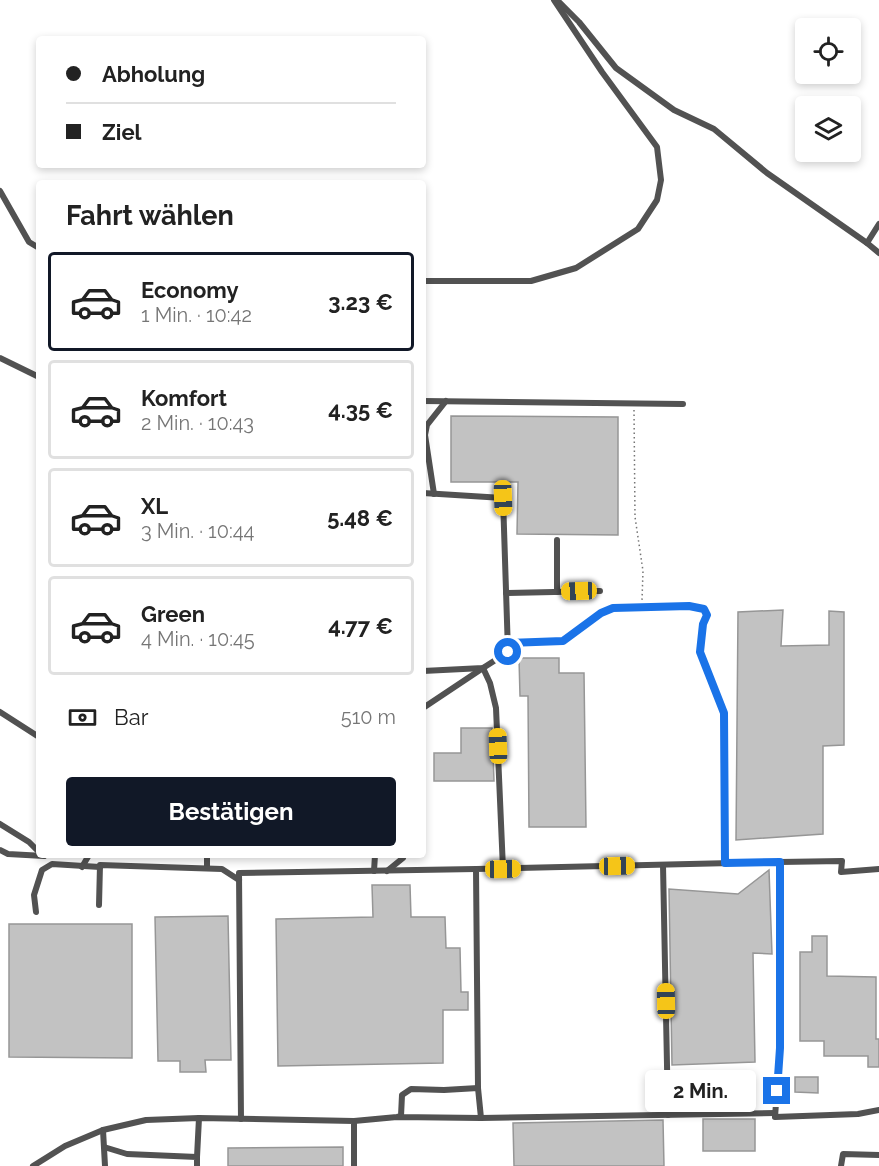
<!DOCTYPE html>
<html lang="de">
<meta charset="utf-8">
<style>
:root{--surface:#fff;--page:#f2f2f2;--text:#222;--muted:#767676;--line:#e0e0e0;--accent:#111827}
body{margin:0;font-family:Raleway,sans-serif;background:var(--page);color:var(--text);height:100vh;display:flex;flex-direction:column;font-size:22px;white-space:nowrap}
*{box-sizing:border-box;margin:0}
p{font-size:20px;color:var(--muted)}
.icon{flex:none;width:33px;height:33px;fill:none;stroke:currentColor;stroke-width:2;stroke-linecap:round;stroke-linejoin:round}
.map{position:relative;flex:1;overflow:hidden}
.drawer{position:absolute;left:36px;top:180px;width:390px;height:678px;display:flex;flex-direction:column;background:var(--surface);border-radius:6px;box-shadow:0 3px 9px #0003}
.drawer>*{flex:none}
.guide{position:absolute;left:36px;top:36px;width:390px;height:132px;border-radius:6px;box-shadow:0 3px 9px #0003;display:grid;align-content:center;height:132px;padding:0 30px;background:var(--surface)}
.tools{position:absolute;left:795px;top:18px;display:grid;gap:12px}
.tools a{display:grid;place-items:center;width:66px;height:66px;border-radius:6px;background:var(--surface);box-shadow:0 3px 9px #0003;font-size:30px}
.end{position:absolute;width:27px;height:27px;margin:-14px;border:8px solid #1a73e8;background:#fff;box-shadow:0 0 0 3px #fff}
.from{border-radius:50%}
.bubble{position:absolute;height:42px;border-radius:6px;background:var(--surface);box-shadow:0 3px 9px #0003;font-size:20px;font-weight:700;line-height:42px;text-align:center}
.car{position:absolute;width:18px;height:36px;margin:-18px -9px;border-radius:8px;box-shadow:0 0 4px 2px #0007;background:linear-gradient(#f5c518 24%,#345 0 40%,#f5c518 0 76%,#345 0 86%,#f5c518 0)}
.guide b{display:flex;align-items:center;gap:21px;height:57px;font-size:22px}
.guide b+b{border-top:2px solid var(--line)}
.guide i{width:15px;height:15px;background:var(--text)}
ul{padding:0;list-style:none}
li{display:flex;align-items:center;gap:18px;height:99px;margin:0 12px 9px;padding:0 18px;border:3px solid var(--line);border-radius:6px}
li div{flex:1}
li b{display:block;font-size:22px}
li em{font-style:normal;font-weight:700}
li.active{border-color:var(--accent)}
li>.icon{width:54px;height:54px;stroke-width:1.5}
h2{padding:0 30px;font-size:27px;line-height:72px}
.pay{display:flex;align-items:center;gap:15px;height:66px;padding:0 30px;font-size:22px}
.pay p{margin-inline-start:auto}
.primary-button{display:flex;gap:12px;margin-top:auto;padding:12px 30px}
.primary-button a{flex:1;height:69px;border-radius:6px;background:var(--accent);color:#fff;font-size:24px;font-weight:700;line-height:69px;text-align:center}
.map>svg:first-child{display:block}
.building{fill:#c2c2c2;stroke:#969696;stroke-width:1.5}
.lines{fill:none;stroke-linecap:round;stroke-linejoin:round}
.path{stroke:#747474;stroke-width:1.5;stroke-dasharray:1.5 3;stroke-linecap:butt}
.lane{stroke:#525252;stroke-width:6}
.route{stroke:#1a73e8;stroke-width:8}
</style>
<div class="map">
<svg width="879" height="1166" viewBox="0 0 879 1166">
<rect width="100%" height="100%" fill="#fff"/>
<!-- building -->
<g class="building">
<path d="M451,416L618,417V535L517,534L518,482H451Z"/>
<path d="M783,610L781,646L829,645V611L844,612V745L823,746V834L736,840L738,612Z"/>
<path d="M519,658H559V673H584L586,827H529L528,696H520Z"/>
<path d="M461,728H492L494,781H434V753H461Z"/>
<path d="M769,870L772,954L753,953L755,1062L672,1065L669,889L738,894Z"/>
<path d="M372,885H410L411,917H445L446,948H460L461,992H468V1010H443V1063L278,1066L276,919L373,917Z"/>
<path d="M228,916L231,1060H205L206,1072H180V1061H158L155,917Z"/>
<path d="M9,924H132V1058L9,1057Z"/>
<path d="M812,936H827V976L876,977V1039H879V1067H868V1056H824V1041H800V952H812Z"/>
<path d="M703,1074L713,1079L722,1088L731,1078L740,1076L747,1080L753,1089V1099L745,1108H732L721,1098L709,1109L697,1107L689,1100L688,1089L693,1080Z"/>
<path d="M795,1077H818V1093L795,1092Z"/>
<rect x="703" y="1119" width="52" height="32"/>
<path d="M663,1120L664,1166H514L513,1123Z"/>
<path d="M343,1147V1166H228V1148Z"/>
</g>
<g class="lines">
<!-- path -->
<path class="path" d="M634,410L635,517L643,571L642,600"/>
<!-- lane -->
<g class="lane">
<path d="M559,2L579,22L616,68L674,110L714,129L767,173L867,243L879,253"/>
<path d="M0,191L29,242L39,248"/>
<path d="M867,243L879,224"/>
<path d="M423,281H531L576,268L638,229L657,200L661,180L657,147L602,72L554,0"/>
<path d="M0,358L39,377"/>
<path d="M423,401L683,404"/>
<path d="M423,493L503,498L508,652L483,668L423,671"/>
<path d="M434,494L425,435L427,425L446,401"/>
<path d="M557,540V592"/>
<path d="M506,593L600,591"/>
<path d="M507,643L563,641L601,613L613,608L689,606L704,609L707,615L703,624L700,652L724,713L725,863"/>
<path d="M423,708L483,668L490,683L496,708L503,869"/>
<path d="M0,712L39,737"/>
<path d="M0,824L29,842L39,852"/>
<path d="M0,850L8,854L44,856"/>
<path d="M207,855V868"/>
<path d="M663,865L668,1115"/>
<path d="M82,867L89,855"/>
<path d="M879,869L841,872L842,861L780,862V1048L775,1117L858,1114L879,1110"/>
<path d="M374,871L375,855"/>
<path d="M387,871L403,858L404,855"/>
<path d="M99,905L100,865L222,869L239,880"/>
<path d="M36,912L34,895L42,870L52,864L100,867"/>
<path d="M478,1088L476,869L780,862"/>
<path d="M481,1118L775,1113"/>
<path d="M241,1119L239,873L476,869"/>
<path d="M354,1121L397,1117L401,1116L402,1095L411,1089L444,1090L478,1088L481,1118L397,1117"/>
<path d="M103,1130L105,1166"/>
<path d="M104,1147L127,1154L197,1157V1166"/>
<path d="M197,1157L199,1118"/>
<path d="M33,1166L65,1146L103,1130L146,1120L199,1118L354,1121V1166"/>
<path d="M841,1166L843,1154L879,1155"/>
</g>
</g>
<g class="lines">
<!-- route -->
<path class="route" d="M508,652L507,643L563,641L601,613L613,608L689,606L704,609L707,615L703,624L700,652L724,713L725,863L780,862V1048L777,1091"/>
</g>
</svg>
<div class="tools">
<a><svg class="icon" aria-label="locate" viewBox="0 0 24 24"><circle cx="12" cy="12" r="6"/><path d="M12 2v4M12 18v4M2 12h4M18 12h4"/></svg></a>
<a><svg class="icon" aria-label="layers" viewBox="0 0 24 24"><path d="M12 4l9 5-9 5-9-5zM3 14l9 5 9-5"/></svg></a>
</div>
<i class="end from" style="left:508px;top:652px"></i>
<i class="end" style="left:777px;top:1091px"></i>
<div class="bubble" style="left:645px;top:1070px;width:111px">2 Min.</div>
<i class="car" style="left:503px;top:498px;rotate:178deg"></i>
<i class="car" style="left:579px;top:591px;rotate:268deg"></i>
<i class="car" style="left:498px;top:746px;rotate:358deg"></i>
<i class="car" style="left:617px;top:866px;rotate:89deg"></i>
<i class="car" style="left:503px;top:869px;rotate:89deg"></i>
<i class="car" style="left:666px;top:1001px;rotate:359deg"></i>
<div class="guide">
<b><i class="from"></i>Abholung</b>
<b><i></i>Ziel</b>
</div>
<section class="drawer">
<h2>Fahrt wählen</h2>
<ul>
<li class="active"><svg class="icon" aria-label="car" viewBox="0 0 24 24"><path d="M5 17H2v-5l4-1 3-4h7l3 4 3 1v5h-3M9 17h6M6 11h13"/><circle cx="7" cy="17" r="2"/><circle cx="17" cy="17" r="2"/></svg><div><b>Economy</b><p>1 Min. · 10:42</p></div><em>3.23 €</em></li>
<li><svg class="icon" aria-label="car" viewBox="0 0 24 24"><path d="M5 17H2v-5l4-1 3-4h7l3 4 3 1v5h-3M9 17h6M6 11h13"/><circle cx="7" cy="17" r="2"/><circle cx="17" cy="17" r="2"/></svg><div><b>Komfort</b><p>2 Min. · 10:43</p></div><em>4.35 €</em></li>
<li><svg class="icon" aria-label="car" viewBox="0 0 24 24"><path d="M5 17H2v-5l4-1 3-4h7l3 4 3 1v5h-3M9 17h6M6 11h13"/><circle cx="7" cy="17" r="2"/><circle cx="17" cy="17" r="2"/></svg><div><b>XL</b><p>3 Min. · 10:44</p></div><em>5.48 €</em></li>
<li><svg class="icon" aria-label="car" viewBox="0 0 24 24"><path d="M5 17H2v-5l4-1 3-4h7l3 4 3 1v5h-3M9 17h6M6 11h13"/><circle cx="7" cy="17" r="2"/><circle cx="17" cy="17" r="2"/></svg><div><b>Green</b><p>4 Min. · 10:45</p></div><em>4.77 €</em></li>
</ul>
<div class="pay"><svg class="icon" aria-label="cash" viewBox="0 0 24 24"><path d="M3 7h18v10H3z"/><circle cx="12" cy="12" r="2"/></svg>Bar<p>510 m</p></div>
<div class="primary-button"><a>Bestätigen</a></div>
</section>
</div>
